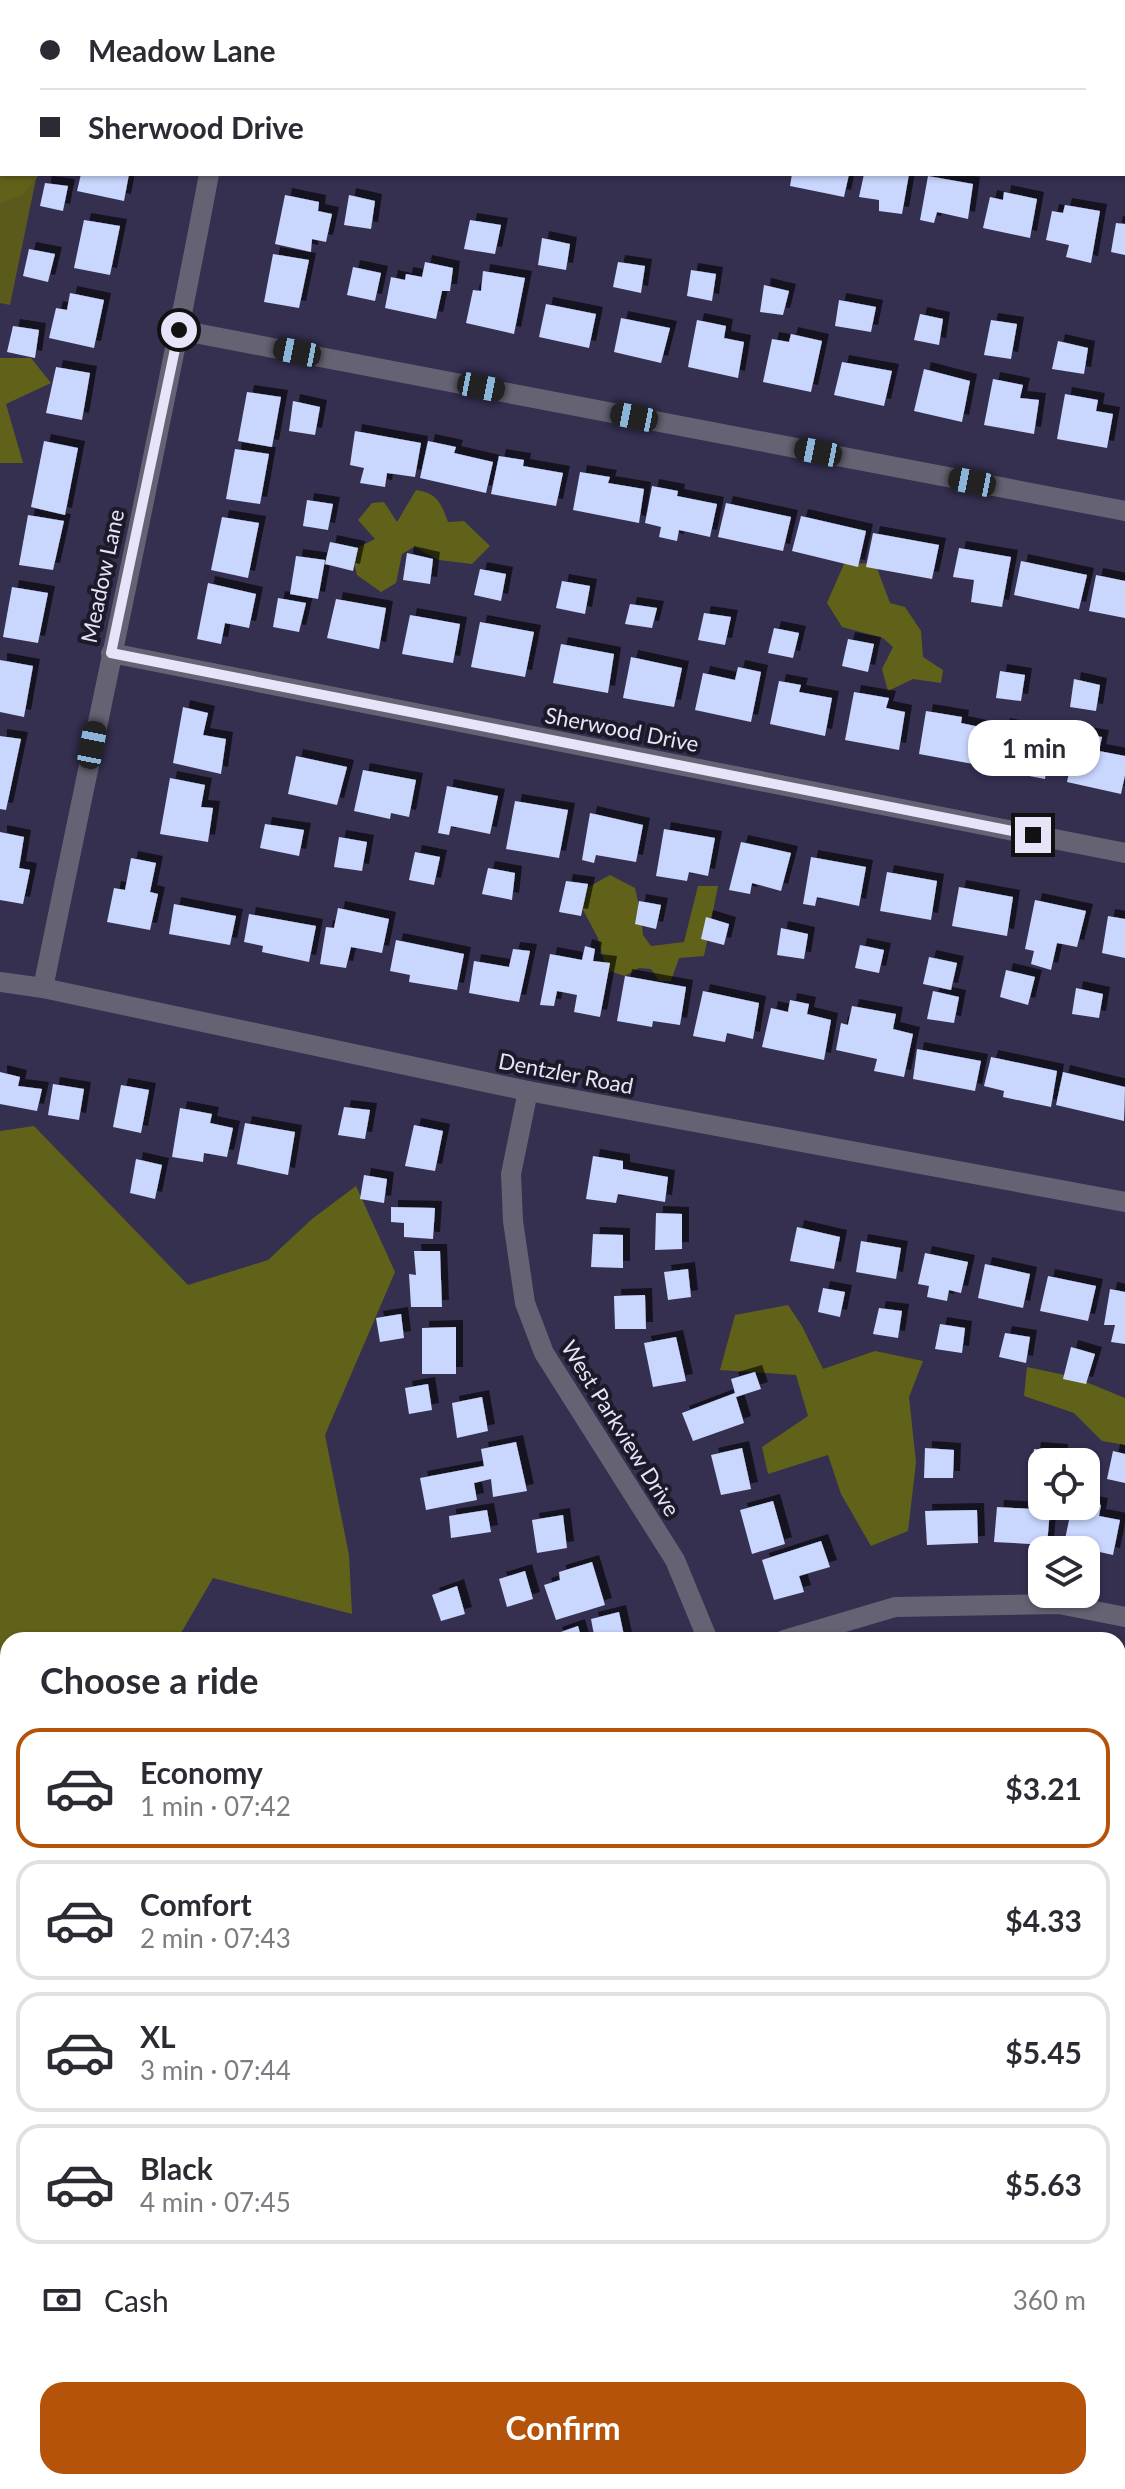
<!DOCTYPE html>
<meta charset="utf-8">
<style>
:root{--surface:#fff;--page:#f7f7f7;--text:#2b2b33;--muted:#7c7c81;--line:#e1e1e2;--accent:#b45309}
body{margin:0;font-family:Lato,sans-serif;background:var(--page);color:var(--text);height:100vh;display:flex;flex-direction:column;font-size:30px;white-space:nowrap}
*{box-sizing:border-box;margin:0}
p{font-size:26px;color:var(--muted)}
.icon{flex:none;width:44px;height:44px;fill:none;stroke:currentColor;stroke-width:2;stroke-linecap:round;stroke-linejoin:round}
.map{position:relative;flex:1;overflow:hidden}
.side{position:absolute;left:0px;top:1632px;width:1126px;height:858px;display:flex;flex-direction:column;background:var(--surface);border-radius:24px 24px 0 0;box-shadow:0 2px 6px #0004}
.side>*{flex:none}
.banner{position:absolute;left:0px;top:0px;width:1126px;height:176px;box-shadow:0 2px 6px #0004;display:grid;align-content:center;height:176px;padding:0 40px;background:var(--surface)}
.controls{position:absolute;left:1028px;top:1448px;display:grid;gap:16px}
.controls a{display:grid;place-items:center;width:72px;height:72px;border-radius:16px;background:var(--surface);box-shadow:0 2px 6px #0004;font-size:40px}
.end{position:absolute;width:36px;height:36px;margin:-18px;border:10px solid #e6e4f9;background:#111;box-shadow:0 0 0 4px #111}
.from{border-radius:50%}
.bubble{position:absolute;height:56px;border-radius:24px;background:var(--surface);box-shadow:0 2px 6px #0004;font-size:26px;font-weight:700;line-height:56px;text-align:center}
.car{position:absolute;width:24px;height:48px;margin:-24px -12px;border-radius:10px;box-shadow:0 0 6px 2px #0007;background:linear-gradient(#222 24%,#8ab4d8 0 40%,#222 0 76%,#8ab4d8 0 86%,#222 0)}
.banner b{display:flex;align-items:center;gap:28px;height:76px;font-size:30px}
.banner b+b{border-top:2px solid var(--line)}
.banner i{width:20px;height:20px;background:var(--text)}
ul{padding:0;list-style:none}
li{display:flex;align-items:center;gap:24px;height:120px;margin:0 16px 12px;padding:0 24px;border:4px solid var(--line);border-radius:24px}
li div{flex:1}
li b{display:block;font-size:30px}
li em{font-style:normal;font-weight:700}
li.selected{border-color:var(--accent)}
li>.icon{width:72px;height:72px;stroke-width:1.5}
h2{padding:0 40px;font-size:36px;line-height:96px}
.pay{display:flex;align-items:center;gap:20px;height:88px;padding:0 40px;font-size:30px}
.pay p{margin-inline-start:auto}
.cta{display:flex;gap:16px;margin-top:auto;padding:16px 40px}
.cta a{flex:1;height:92px;border-radius:24px;background:var(--accent);color:#fff;font-size:32px;font-weight:700;line-height:92px;text-align:center}
.map>svg:first-child{display:block}
.green{fill:#595a1b}
.forest{fill:#61621a}
.building{fill:#c9d6fe;filter:url(#shadow)}
.lines{fill:none;stroke-linecap:round;stroke-linejoin:round}
.minor{stroke:#656373;stroke-width:20}
.route{stroke:#e6e4f9;stroke-width:10}
.labels{text-anchor:middle;dominant-baseline:central;stroke-width:8;stroke-linejoin:round;paint-order:stroke}
.street-label{font-size:22px;fill:#e6e4f9;stroke:#1c1a29}
</style>
<div class="map">
<svg width="1125" height="2489" viewBox="0 0 1125 2489">
<defs>
<filter id="shadow"><feDropShadow dx="7" dy="-7" stdDeviation="0" flood-color="#0009"/></filter>
</defs>
<rect width="100%" height="100%" fill="#352f50"/>
<!-- green -->
<path class="green" d="M0,0H74V2H2V174H37L10,305L0,303Z"/>
<!-- forest -->
<g class="forest">
<path d="M0,0H62V2H2V174H40L22,195L0,203Z"/>
<path d="M0,358H31L51,383L6,404L23,463H0Z"/>
<path d="M416,490C437,493 441,503 448,522L464,521L490,546L472,564L439,560L414,547L402,554L396,583L381,592L357,575L351,551L375,539L358,520L372,503L384,502L397,522Z"/>
<path d="M875,563L890,603L905,607L921,631L923,657L943,670L941,683L913,679L888,691L882,669L893,647L883,638L842,627L827,603L844,564Z"/>
<path d="M610,875L635,888L641,915L643,935L651,946L684,942L698,886H718L704,956L679,958L671,981H659L651,969L639,968L625,976L606,970L598,938L583,910L585,889Z"/>
<path d="M34,1126L188,1285L268,1260L312,1219L356,1186L395,1272L325,1435L349,1555L352,1614L213,1578L181,1633L166,1640H8V1717L0,1721V1131Z"/>
<path d="M788,1305L802,1326L823,1369L875,1351L923,1361L909,1397L916,1462L908,1531L871,1546L841,1494L828,1455L768,1474L762,1447L808,1416L796,1375L720,1370L735,1315Z"/>
<path d="M1027,1367L1074,1377L1125,1398V1445L1102,1441L1074,1413L1024,1396Z"/>
<path d="M8,2071V2360L0,2368V2073Z"/>
</g>
<!-- building -->
<g class="building">
<path d="M81,174H129L124,201L77,191Z"/>
<path d="M792,174H849L844,197L790,186Z"/>
<path d="M864,174H909L902,214L879,211V200L859,197Z"/>
<path d="M928,176L973,184L968,219L937,212L934,223L920,220Z"/>
<path d="M45,183L68,186L63,211L40,206Z"/>
<path d="M1004,192L1037,199L1030,238L983,228L990,197L1003,200Z"/>
<path d="M285,195L319,202L318,211L332,214L326,242L312,239L311,252L275,244Z"/>
<path d="M349,195L375,201L371,229L344,225Z"/>
<path d="M1065,205L1100,211L1091,263L1066,257L1069,245L1046,240L1052,211L1063,213Z"/>
<path d="M84,220L120,226L110,275L74,268Z"/>
<path d="M470,220L501,225L495,254L464,249Z"/>
<path d="M1116,223L1125,224V255L1111,252Z"/>
<path d="M542,238L570,244L566,270L538,265Z"/>
<path d="M29,249L55,254L48,282L23,276Z"/>
<path d="M273,254L309,260L299,308L264,302Z"/>
<path d="M425,262L453,268L450,291H442L436,319L385,308L391,277L405,280L406,274L422,277Z"/>
<path d="M618,262L645,266L641,293L613,287Z"/>
<path d="M353,267L381,273L375,301L347,295Z"/>
<path d="M691,270L716,274L712,301L687,296Z"/>
<path d="M483,271L525,278L514,334L466,323L473,290L481,291Z"/>
<path d="M764,285L789,291L783,315L760,312Z"/>
<path d="M70,293L104,300L94,348L49,338L56,308L67,310Z"/>
<path d="M839,300L876,307L871,332L835,326Z"/>
<path d="M546,304L596,314L589,348L539,337Z"/>
<path d="M920,314L943,319L939,345L914,340Z"/>
<path d="M621,318L670,328L661,363L614,352Z"/>
<path d="M697,320L726,326L724,338L744,342L738,378L688,367Z"/>
<path d="M991,320L1017,324L1011,359L984,355Z"/>
<path d="M13,326L39,330L35,358L7,352Z"/>
<path d="M791,334L822,341L811,392L763,382L772,339L789,342Z"/>
<path d="M1058,341L1088,348L1084,374L1052,369Z"/>
<path d="M842,362L892,371L884,406L834,395Z"/>
<path d="M56,367L90,373L82,420L46,413Z"/>
<path d="M924,369L970,381L962,422L914,411Z"/>
<path d="M993,379L1023,385L1020,398L1039,400L1034,434L984,425Z"/>
<path d="M247,392L281,397L272,447L238,441Z"/>
<path d="M1065,394L1098,400L1096,411L1113,414L1107,448L1057,439Z"/>
<path d="M293,401L320,407L315,435L289,431Z"/>
<path d="M355,431L421,443L415,477L387,473L385,487L360,483L364,468L350,465Z"/>
<path d="M44,441L78,448L65,515L31,507Z"/>
<path d="M428,441L456,447L454,453L493,462L486,493L420,478Z"/>
<path d="M235,449L269,454L260,504L226,499Z"/>
<path d="M499,456L524,460L523,466L563,473L556,506L491,494Z"/>
<path d="M580,472L610,477L608,483L644,489L639,523L573,510Z"/>
<path d="M652,486L678,491L677,496L717,504L710,537L679,530L677,541L659,537L661,527L645,523Z"/>
<path d="M307,500L333,504L328,530L303,526Z"/>
<path d="M726,503L791,517L783,551L718,537Z"/>
<path d="M28,515L64,521L53,570L19,565Z"/>
<path d="M801,516L866,531L858,567L792,551Z"/>
<path d="M222,517L259,523L248,578L211,570Z"/>
<path d="M873,533L939,545L932,579L866,567Z"/>
<path d="M330,542L358,548L353,571L325,564Z"/>
<path d="M959,548L1011,557L1002,607L971,602L974,580L953,577Z"/>
<path d="M407,553L433,559L430,584L403,580Z"/>
<path d="M296,556L325,560L318,599L290,594Z"/>
<path d="M1021,561L1087,575L1079,609L1014,595Z"/>
<path d="M480,569L506,574L501,601L474,595Z"/>
<path d="M1096,575L1125,581V618L1089,611Z"/>
<path d="M562,581L590,586L585,614L556,608Z"/>
<path d="M208,583L256,594L249,628L225,623L221,644L197,639Z"/>
<path d="M12,587L48,593L38,643L3,637Z"/>
<path d="M278,598L306,603L299,632L273,627Z"/>
<path d="M336,599L386,608L379,649L327,638Z"/>
<path d="M630,604L657,608L652,628L625,624Z"/>
<path d="M704,613L731,617L725,645L698,640Z"/>
<path d="M410,615L460,624L453,663L402,654Z"/>
<path d="M480,622L534,632L525,677L471,667Z"/>
<path d="M774,628L799,633L793,658L768,653Z"/>
<path d="M848,639L874,644L868,672L842,666Z"/>
<path d="M561,644L614,654L608,693L553,683Z"/>
<path d="M631,657L682,668L674,707L623,698Z"/>
<path d="M0,660L33,666L24,717L0,712Z"/>
<path d="M738,667L761,672L751,722L695,710L703,673L735,680Z"/>
<path d="M1000,671L1025,675L1021,701L996,698Z"/>
<path d="M1074,679L1100,685L1096,711L1070,707Z"/>
<path d="M779,681L801,685L799,692L832,698L825,736L770,724Z"/>
<path d="M854,692L889,698L886,708L905,712L899,750L845,740Z"/>
<path d="M183,707L208,713L203,735L226,739L221,774L173,763Z"/>
<path d="M926,711L962,717L961,723L980,727L973,764L919,754Z"/>
<path d="M1003,725L1035,732L1034,738L1051,742L1045,779L993,769Z"/>
<path d="M1077,733L1102,737L1099,751L1125,756V775L1121,794L1067,782Z"/>
<path d="M0,736L21,739L6,810L0,809Z"/>
<path d="M296,756L347,767L337,805L288,794Z"/>
<path d="M363,770L416,780L409,817L391,813L390,819L354,811Z"/>
<path d="M170,778L205,785L201,807L213,808L208,842L160,834Z"/>
<path d="M447,786L498,796L490,834L451,826L449,835L438,833Z"/>
<path d="M515,801L568,810L559,858L506,849Z"/>
<path d="M590,813L643,825L636,862L596,855L594,863L582,860Z"/>
<path d="M265,824L304,830L299,856L260,848Z"/>
<path d="M664,829L715,838L708,876L689,872L687,881L656,876Z"/>
<path d="M0,832L24,837L19,868L30,870L23,904L0,900Z"/>
<path d="M339,837L367,842L362,871L334,867Z"/>
<path d="M741,842L791,853L781,891L752,883L750,894L729,890Z"/>
<path d="M415,852L440,857L434,885L409,880Z"/>
<path d="M811,857L866,867L859,906L817,897L815,906L803,904Z"/>
<path d="M131,858L156,863L150,892L158,894L150,930L107,922L114,888L125,890Z"/>
<path d="M488,868L515,873L512,900L482,894Z"/>
<path d="M887,872L937,881L931,920L880,911Z"/>
<path d="M566,881L588,884L581,916L559,912Z"/>
<path d="M959,887L1013,897L1007,936L952,926Z"/>
<path d="M1035,900L1086,911L1077,947L1057,943L1051,970L1031,964L1034,951L1025,949Z"/>
<path d="M639,901L661,905L656,929L635,924Z"/>
<path d="M174,904L236,916L230,945L169,934Z"/>
<path d="M338,908L389,919L382,953L351,947L346,968L320,964L326,927L334,928Z"/>
<path d="M249,914L316,926L309,962L262,952L263,946L244,942Z"/>
<path d="M1108,916L1125,919V958L1102,953Z"/>
<path d="M706,917L729,924L724,945L701,939Z"/>
<path d="M781,928L808,934L804,959L777,955Z"/>
<path d="M396,940L464,954L457,990L409,982L410,975L390,971Z"/>
<path d="M860,945L884,950L879,973L855,968Z"/>
<path d="M585,946L595,949L593,961L610,963L600,1017L574,1012L577,995L557,991L554,1006L540,1005L550,954L582,960Z"/>
<path d="M513,949L530,951L519,1002L469,993L474,961L509,967Z"/>
<path d="M929,957L957,963L951,990L923,984Z"/>
<path d="M1006,970L1035,977L1028,1005L1000,997Z"/>
<path d="M625,976L686,987L680,1025L653,1021L652,1027L617,1021Z"/>
<path d="M1076,988L1103,994L1099,1018L1072,1014Z"/>
<path d="M703,991L759,1003L753,1039L727,1033L725,1042L693,1036Z"/>
<path d="M933,991L959,997L954,1023L927,1019Z"/>
<path d="M790,1000L809,1004L807,1014L831,1020L824,1060L762,1047L771,1008L788,1012Z"/>
<path d="M852,1006L896,1014L893,1029L913,1034L904,1077L874,1071L877,1059L836,1050L841,1023L848,1025Z"/>
<path d="M917,1049L981,1061L975,1091L913,1079Z"/>
<path d="M991,1057L1057,1071L1051,1107L1003,1097L1004,1091L984,1086Z"/>
<path d="M0,1072L20,1077L18,1086L42,1089L37,1111L0,1104Z"/>
<path d="M1063,1072L1125,1087L1124,1121L1056,1105Z"/>
<path d="M53,1084L84,1089L79,1120L48,1115Z"/>
<path d="M121,1085L149,1090L141,1133L113,1127Z"/>
<path d="M344,1107L370,1110L365,1139L338,1135Z"/>
<path d="M180,1108L212,1114L210,1123L233,1128L227,1157L204,1153L203,1162L172,1157Z"/>
<path d="M245,1123L295,1132L288,1175L237,1164Z"/>
<path d="M414,1125L443,1131L435,1171L405,1166Z"/>
<path d="M593,1156L623,1161V1169L668,1177L665,1202L618,1194L616,1203L586,1199Z"/>
<path d="M136,1159L162,1165L155,1199L130,1193Z"/>
<path d="M364,1175L387,1179L384,1203L360,1199Z"/>
<path d="M391,1207L435,1208L433,1239L404,1237V1223L391,1222Z"/>
<path d="M656,1213L682,1214V1249L655,1250Z"/>
<path d="M797,1227L840,1237L834,1269L790,1261Z"/>
<path d="M593,1234L623,1235V1268L591,1267Z"/>
<path d="M861,1241L901,1248L896,1279L856,1272Z"/>
<path d="M414,1251H440L442,1307H411L409,1274L416,1275Z"/>
<path d="M925,1253L968,1262L961,1293L949,1290L947,1301L927,1297L929,1286L918,1284Z"/>
<path d="M985,1264L1030,1274L1023,1308L978,1298Z"/>
<path d="M688,1269L691,1297L668,1300L664,1272Z"/>
<path d="M1048,1276L1096,1286L1088,1321L1040,1311Z"/>
<path d="M823,1288L845,1292L840,1317L818,1312Z"/>
<path d="M1110,1289L1125,1292V1344L1111,1342L1115,1325H1104Z"/>
<path d="M645,1295L646,1329H615L614,1296Z"/>
<path d="M879,1308L902,1311L898,1338L873,1334Z"/>
<path d="M401,1314L404,1338L380,1342L376,1318Z"/>
<path d="M940,1324L965,1328L962,1353L935,1349Z"/>
<path d="M456,1327V1374H422V1328Z"/>
<path d="M1005,1333L1030,1337L1026,1363L999,1357Z"/>
<path d="M676,1337L686,1381L653,1387L644,1343Z"/>
<path d="M1071,1347L1095,1354L1086,1384L1063,1379Z"/>
<path d="M755,1372L761,1389L736,1397L744,1423L693,1441L682,1413L735,1393L731,1379Z"/>
<path d="M428,1384L432,1410L409,1414L405,1388Z"/>
<path d="M482,1397L488,1431L457,1438L452,1403Z"/>
<path d="M516,1442L527,1491L493,1497L491,1479L474,1483L477,1500L426,1510L420,1478L484,1466L481,1449Z"/>
<path d="M742,1448L751,1489L721,1495L711,1455Z"/>
<path d="M925,1448L954,1450L953,1478H924Z"/>
<path d="M1034,1449L1061,1451L1060,1462H1042V1475L1031,1474Z"/>
<path d="M1113,1451L1125,1454V1483L1107,1479Z"/>
<path d="M773,1501L785,1544L752,1554L740,1510Z"/>
<path d="M1086,1502L1101,1505L1099,1516L1120,1520L1113,1555L1064,1544L1072,1506H1086Z"/>
<path d="M997,1507L1050,1510L1047,1545L994,1542Z"/>
<path d="M487,1510L491,1532L451,1538L449,1516Z"/>
<path d="M977,1510L978,1543L927,1545L925,1511Z"/>
<path d="M563,1515L567,1548L537,1553L532,1520Z"/>
<path d="M821,1541L830,1567L799,1576L804,1592L774,1600L762,1560Z"/>
<path d="M592,1562L605,1605L556,1620L544,1585L560,1580L559,1572Z"/>
<path d="M525,1571L533,1599L507,1607L499,1579Z"/>
<path d="M457,1586L465,1614L441,1621L432,1595Z"/>
<path d="M619,1612L625,1640H595L591,1619Z"/>
<path d="M578,1626L582,1640H557L555,1634Z"/>
<path d="M1118,1680L1125,1681V1717L1118,1716Z"/>
<path d="M1118,1922L1125,1923V1960L1118,1959Z"/>
<path d="M8,2004V2040L2,2041L5,2054L0,2055V2006Z"/>
<path d="M1118,2086L1125,2087V2132L1118,2130Z"/>
<path d="M1118,2158L1125,2159V2189L1118,2188Z"/>
<path d="M1119,2244L1125,2245V2276L1118,2274Z"/>
<path d="M1119,2305L1125,2306V2341L1118,2340Z"/>
<path d="M1118,2474L1125,2476V2489H1088L1089,2484L1095,2485L1096,2482H1118Z"/>
<path d="M446,2482H472L471,2489H445Z"/>
<path d="M744,2482H769L767,2489H743Z"/>
<path d="M957,2482H982L981,2489L956,2488Z"/>
<path d="M1031,2482H1065L1064,2489H1030Z"/>
</g>
<g class="lines">
<!-- minor -->
<g class="minor">
<path d="M402,0L413,2"/>
<path d="M265,2L266,0"/>
<path d="M1124,140L1125,141"/>
<path d="M179,330L1125,511"/>
<path d="M111,653L1125,853"/>
<path d="M0,982L43,988L528,1091L1125,1202"/>
<path d="M43,988C98,717 158,446 209,174"/>
<path d="M528,1091L511,1174L513,1221L525,1303L544,1353L675,1560L708,1640"/>
<path d="M784,1640L895,1607L1059,1604L1125,1617"/>
<path d="M0,1933L8,1930"/>
<path d="M1118,2018L1125,2020"/>
<path d="M1118,2409L1125,2410"/>
<path d="M104,2489L113,2482"/>
</g>
</g>
<g class="lines">
<!-- route -->
<path class="route" d="M179,330L111,653L1033,835"/>
</g>
<g class="labels">
<!-- street labels -->
<g class="street-label">
<text transform="translate(102 576) rotate(-78)">Meadow Lane</text>
<text transform="translate(622 729) rotate(11)">Sherwood Drive</text>
<text transform="translate(566 1073) rotate(11)">Dentzler Road</text>
<text transform="translate(621 1428) rotate(58)">West Parkview Drive</text>
</g>
</g>
</svg>
<div class="controls">
<a><svg class="icon" aria-label="locate" viewBox="0 0 24 24"><circle cx="12" cy="12" r="6"/><path d="M12 2v4M12 18v4M2 12h4M18 12h4"/></svg></a>
<a><svg class="icon" aria-label="layers" viewBox="0 0 24 24"><path d="M12 4l9 5-9 5-9-5zM3 14l9 5 9-5"/></svg></a>
</div>
<i class="end from" style="left:179px;top:330px"></i>
<i class="end" style="left:1033px;top:835px"></i>
<div class="bubble" style="left:968px;top:720px;width:132px">1 min</div>
<i class="car" style="left:297px;top:352px;rotate:281deg"></i>
<i class="car" style="left:481px;top:387px;rotate:101deg"></i>
<i class="car" style="left:634px;top:417px;rotate:281deg"></i>
<i class="car" style="left:818px;top:452px;rotate:281deg"></i>
<i class="car" style="left:972px;top:482px;rotate:281deg"></i>
<i class="car" style="left:92px;top:745px;rotate:11deg"></i>
<div class="banner">
<b><i class="from"></i>Meadow Lane</b>
<b><i></i>Sherwood Drive</b>
</div>
<section class="side">
<h2>Choose a ride</h2>
<ul>
<li class="selected"><svg class="icon" aria-label="car" viewBox="0 0 24 24"><path d="M5 17H2v-5l4-1 3-4h7l3 4 3 1v5h-3M9 17h6M6 11h13"/><circle cx="7" cy="17" r="2"/><circle cx="17" cy="17" r="2"/></svg><div><b>Economy</b><p>1 min · 07:42</p></div><em>$3.21</em></li>
<li><svg class="icon" aria-label="car" viewBox="0 0 24 24"><path d="M5 17H2v-5l4-1 3-4h7l3 4 3 1v5h-3M9 17h6M6 11h13"/><circle cx="7" cy="17" r="2"/><circle cx="17" cy="17" r="2"/></svg><div><b>Comfort</b><p>2 min · 07:43</p></div><em>$4.33</em></li>
<li><svg class="icon" aria-label="car" viewBox="0 0 24 24"><path d="M5 17H2v-5l4-1 3-4h7l3 4 3 1v5h-3M9 17h6M6 11h13"/><circle cx="7" cy="17" r="2"/><circle cx="17" cy="17" r="2"/></svg><div><b>XL</b><p>3 min · 07:44</p></div><em>$5.45</em></li>
<li><svg class="icon" aria-label="car" viewBox="0 0 24 24"><path d="M5 17H2v-5l4-1 3-4h7l3 4 3 1v5h-3M9 17h6M6 11h13"/><circle cx="7" cy="17" r="2"/><circle cx="17" cy="17" r="2"/></svg><div><b>Black</b><p>4 min · 07:45</p></div><em>$5.63</em></li>
</ul>
<div class="pay"><svg class="icon" aria-label="cash" viewBox="0 0 24 24"><path d="M3 7h18v10H3z"/><circle cx="12" cy="12" r="2"/></svg>Cash<p>360 m</p></div>
<div class="cta"><a>Confirm</a></div>
</section>
</div>
